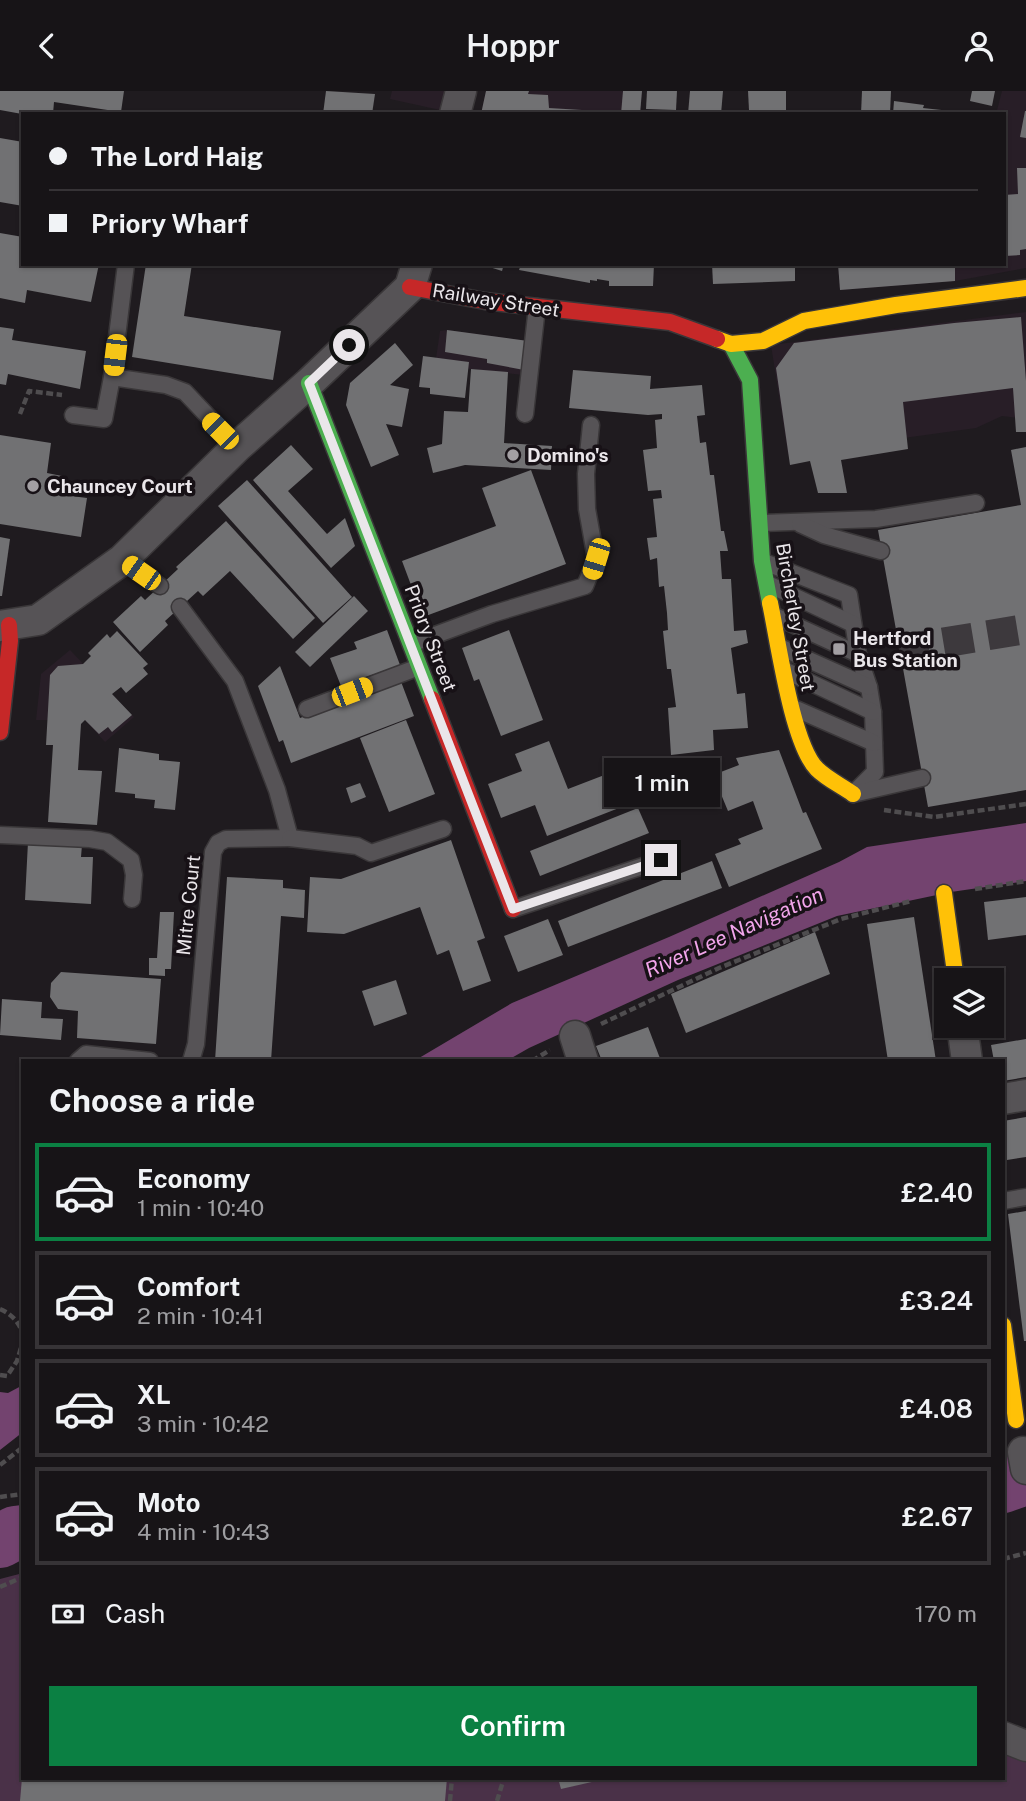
<!DOCTYPE html>
<meta charset="utf-8">
<style>
:root{--surface:#171417;--page:#242124;--text:#f1f3f6;--muted:#9e9ea1;--line:#363336;--accent:#0b8043}
body{margin:0;font-family:"Public Sans",sans-serif;background:var(--page);color:var(--text);height:100vh;display:flex;flex-direction:column;font-size:26px;white-space:nowrap}
*{box-sizing:border-box;margin:0}
p{font-size:23px;color:var(--muted)}
.icon{flex:none;width:38px;height:38px;fill:none;stroke:currentColor;stroke-width:2;stroke-linecap:round;stroke-linejoin:round}
.map{position:relative;flex:1;overflow:hidden}
.sheet{position:absolute;left:21px;top:968px;width:984px;height:721px;display:flex;flex-direction:column;background:var(--surface);border-radius:0px;box-shadow:0 2px 5px #0004,0 0 0 2px var(--line)}
.sheet>*{flex:none}
.top-card{position:absolute;left:21px;top:21px;width:985px;height:154px;border-radius:0px;box-shadow:0 2px 5px #0004,0 0 0 2px var(--line);display:grid;align-content:center;height:154px;padding:0 28px;background:var(--surface)}
.tools{position:absolute;left:934px;top:877px;display:grid;gap:14px}
.tools a{display:grid;place-items:center;width:70px;height:70px;border-radius:0px;background:var(--surface);box-shadow:0 2px 5px #0004,0 0 0 2px var(--line);font-size:35px}
.end{position:absolute;width:32px;height:32px;margin:-16px;border:9px solid #eae6ea;background:#111;box-shadow:0 0 0 4px #111}
.from{border-radius:50%}
.bubble{position:absolute;height:49px;border-radius:0px;background:var(--surface);box-shadow:0 2px 5px #0004,0 0 0 2px var(--line);font-size:23px;font-weight:600;line-height:49px;text-align:center}
.car{position:absolute;width:21px;height:42px;margin:-21px -10px;border-radius:9px;box-shadow:0 0 5px 2px #0007;background:linear-gradient(#f5c518 24%,#345 0 40%,#f5c518 0 76%,#345 0 86%,#f5c518 0)}
.top-card b{display:flex;align-items:center;gap:24px;height:66px;font-size:26px}
.top-card b+b{border-top:2px solid var(--line)}
.top-card i{width:18px;height:18px;background:var(--text)}
ul{padding:0;list-style:none}
li{display:flex;align-items:center;gap:21px;height:98px;margin:0 14px 10px;padding:0 14px;border:4px solid var(--line);border-radius:0px}
li div{flex:1}
li b{display:block;font-size:26px}
li em{font-style:normal;font-weight:600}
li.on{border-color:var(--accent)}
li>.icon{width:63px;height:63px;stroke-width:1.5}
h2{padding:0 28px;font-size:32px;line-height:84px}
.pay{display:flex;align-items:center;gap:18px;height:77px;padding:0 28px;font-size:26px}
.pay p{margin-inline-start:auto}
.cta{display:flex;gap:14px;margin-top:auto;padding:14px 28px}
.cta a{flex:1;height:80px;border-radius:0px;background:var(--accent);color:#fff;font-size:28px;font-weight:600;line-height:80px;text-align:center}
header{display:flex;justify-content:space-between;align-items:center;height:91px;padding:0 28px;background:var(--surface);font-size:32px;font-weight:600}
.map>svg:first-child{display:block}
.built{fill:#281e27}
.green{fill:#4a3148}
.water{fill:#73436f}
.lines{fill:none;stroke-linecap:round;stroke-linejoin:round}
.river{stroke:#73436f;stroke-width:54}
.building{fill:#717173}
.street-tunnel{stroke:#3d393d;stroke-width:30;stroke-dasharray:30 15;stroke-linecap:butt}
.lane-casing{stroke:#3a3739;stroke-width:19}
.street-casing{stroke:#3a3739;stroke-width:33}
.fast-casing{stroke:#3a3739;stroke-width:19}
.slow-casing{stroke:#3a3739;stroke-width:19}
.jam-casing{stroke:#3a3739;stroke-width:19}
.path{stroke:#4f4d4f;stroke-width:4.5;stroke-dasharray:7 3.5;stroke-linecap:butt}
.lane{stroke:#565356;stroke-width:16}
.street{stroke:#565356;stroke-width:30}
.fast{stroke:#4caf50;stroke-width:16}
.slow{stroke:#ffc107;stroke-width:16}
.jam{stroke:#c62828;stroke-width:16}
.route{stroke:#eae6ea;stroke-width:9}
.poi-dot{fill:#a39fa3;stroke:#171116;stroke-width:2.5}
.labels{text-anchor:middle;dominant-baseline:central;stroke-width:7;stroke-linejoin:round;paint-order:stroke}
.street-label{font-size:19px;fill:#eae6ea;stroke:#171116}
.poi-label{font-size:19px;font-weight:bold;fill:#eae6ea;stroke:#171116;text-anchor:start}
.water-label{font-size:21px;font-style:italic;fill:#f2a5eb;stroke:#171116}
</style>
<header><svg class="icon" aria-label="back" viewBox="0 0 24 24"><path d="M15 5l-7 7 7 7"/></svg>Hoppr<svg class="icon" aria-label="person" viewBox="0 0 24 24"><circle cx="12" cy="8" r="4"/><path d="M4 21q1-7 8-7t8 7"/></svg></header>
<div class="map">
<svg width="1026" height="1710" viewBox="0 0 1026 1710">
<rect width="100%" height="100%" fill="#1f1b1f"/>
<!-- built -->
<g class="built">
<path d="M392,0H445L440,19L390,8Z"/>
<path d="M486,0H642L640,23H481Z"/>
<path d="M1002,0H1026V177L955,190L840,199L838,173H1004V23H996Z"/>
<path d="M1026,221V328L1002,325L976,337L788,363L771,254Z"/>
<path d="M447,239L528,250L523,284L435,274L440,240Z"/>
<path d="M70,559L134,626L105,651L85,629H36L41,583Z"/>
</g>
<!-- green -->
<path class="green" d="M23,1482V1687H1003V1642L1026,1661V1710H0V1488Z"/>
<!-- water -->
<g class="water">
<path d="M1026,732V790L951,801L837,825L678,889L529,957L508,969L414,970L512,912L669,846L839,771L867,756Z"/>
<path d="M23,1294V1341L0,1359V1301L8,1302Z"/>
</g>
<g class="lines">
<!-- river -->
<g class="river">
<path d="M1003,1395L1026,1387"/>
<path d="M0,1450L15,1442L23,1441"/>
</g>
</g>
<!-- building -->
<g class="building">
<path d="M0,0H124L121,21L54,11L53,23H22L0,19Z"/>
<path d="M326,0L375,3L372,23H323Z"/>
<path d="M486,0H529L528,3L548,4L549,17L582,19V23H481Z"/>
<path d="M623,0H642L640,23H621Z"/>
<path d="M647,0H677L676,19L646,18Z"/>
<path d="M690,0H723L721,23H688Z"/>
<path d="M748,0H786V20L749,19Z"/>
<path d="M862,0H891L890,23H861Z"/>
<path d="M972,0H995L992,15L970,10Z"/>
<path d="M894,10L924,14L923,17L960,21V23H893Z"/>
<path d="M1025,20H1026V47L1020,46Z"/>
<path d="M0,47L23,51V115L0,111Z"/>
<path d="M1017,77H1026V158L1020,159V164L1005,165L1004,104L1018,103Z"/>
<path d="M0,142L23,146V173H99L91,211L27,199L25,212L0,207Z"/>
<path d="M146,173H192L184,225L281,240L273,289L132,266Z"/>
<path d="M480,173H504L502,180Z"/>
<path d="M514,173H654L653,195H609V190L597,188V190L590,189V192L519,179L520,176Z"/>
<path d="M712,173H795V190L713,193Z"/>
<path d="M838,173H955V190L840,199Z"/>
<path d="M1021,226L1026,290V341H1016L1013,297L903,311L908,358L841,369L847,402H818L810,370L790,374L776,277L794,252L954,232Z"/>
<path d="M0,236L14,238L12,249L86,260L80,298L8,283L6,294L0,293Z"/>
<path d="M447,239L528,250L524,279L487,272V268L445,261Z"/>
<path d="M395,252L413,274L390,294L409,298L402,336L386,333L399,364L371,376L346,314L350,292Z"/>
<path d="M423,265L469,271L465,307L430,303V297L419,296Z"/>
<path d="M471,278L508,281L504,352L552,355L551,379L465,374L433,382L427,357L442,353L444,320L468,321Z"/>
<path d="M573,279L651,285L650,298L702,294L705,324L697,325L700,352L706,351L710,384H714L721,440H724L728,460H720L722,488H731L734,540L746,539L748,552L731,557L737,603L745,602L748,637L713,639L714,659L671,664L668,617L676,616L671,578H667L663,540L668,539L667,522L664,495L659,496L657,467L650,469L647,447L657,446L653,408L662,407L661,399L648,400L643,359L657,357L655,329L662,328V323L648,324L569,317Z"/>
<path d="M0,344L51,352L47,382L67,386L64,404L87,407L81,446L0,433Z"/>
<path d="M291,354L313,378L288,400L327,443L345,427L355,455L331,477L253,389Z"/>
<path d="M1026,356V699L928,716L878,439L1021,414L1011,359Z"/>
<path d="M531,379L566,473L423,526L402,470L496,435L482,397Z"/>
<path d="M247,389L352,506L323,532L218,415Z"/>
<path d="M226,430L315,527L293,548L230,480L203,505L198,500L165,530L168,534L140,561L113,531L141,505L145,509L178,478L176,476Z"/>
<path d="M0,446L10,448L2,505H0Z"/>
<path d="M354,505L368,520L310,576L295,561Z"/>
<path d="M387,539L400,574L341,595L330,567L357,558L354,551Z"/>
<path d="M509,539L543,629L501,645L479,588L474,590L462,557Z"/>
<path d="M117,540L148,573L143,577L148,583L126,602L121,596L112,603L132,624L112,641L108,636L99,643L85,629L81,633L78,679L102,680L97,734L48,731L53,654H46L50,584L58,575L83,573L91,565L88,562L107,543L110,547Z"/>
<path d="M280,575L300,627L400,588L414,625L291,672L283,649L279,651L258,595Z"/>
<path d="M406,629L435,703L389,721L360,647Z"/>
<path d="M549,650L568,698L607,683L619,717L547,745L535,714L501,727L488,693L522,680L515,663Z"/>
<path d="M119,657L159,663V669L180,671L175,719L154,717L155,709L135,707V703L115,701Z"/>
<path d="M779,659L803,722L806,721L822,758L729,796L715,763L741,753L738,748L763,738L753,710L728,720L713,684L739,674L736,667Z"/>
<path d="M360,692L366,706L351,712L346,697Z"/>
<path d="M638,717L649,742L540,785L530,760Z"/>
<path d="M451,749L485,847L477,850L491,890L463,900L449,859L437,864L420,816L344,843L307,841L310,786L341,788Z"/>
<path d="M28,751L82,754L81,766H93L91,813L25,809Z"/>
<path d="M712,770L722,797L568,856L558,830Z"/>
<path d="M227,786L283,789V797L305,799L304,827L281,825L271,970H215Z"/>
<path d="M1026,806V844L988,849L984,811Z"/>
<path d="M160,821H174L171,878H165V885L149,884V867H157Z"/>
<path d="M914,826L936,970H888L867,833Z"/>
<path d="M548,828L563,864L518,881L504,845Z"/>
<path d="M815,841L830,883L686,942L671,903Z"/>
<path d="M61,881L161,888L156,953L77,947L78,920L58,918L50,906L51,892Z"/>
<path d="M396,889L407,923L374,935L362,900Z"/>
<path d="M2,908L42,911L41,927L63,928L61,949L0,944Z"/>
<path d="M648,936L661,970H602L596,955Z"/>
<path d="M1026,948V986L1003,990V970H994L991,954Z"/>
<path d="M1026,1026V1066L1007,1069L1003,1030Z"/>
<path d="M1026,1120V1250H1024L1008,1123Z"/>
<path d="M22,1687H447L445,1710H20Z"/>
<path d="M558,1687H605V1688L561,1698Z"/>
</g>
<g class="lines">
<!-- street-tunnel -->
<path class="street-tunnel" d="M899,559L1026,538"/>
<!-- lane casing -->
<g class="lane-casing">
<g id="lane">
<path d="M112,286L166,294L185,301L237,356"/>
<path d="M525,323L537,216"/>
<path d="M73,324L104,328L112,286L126,173"/>
<path d="M760,432L876,428L976,412"/>
<path d="M800,433L824,444L881,460"/>
<path d="M122,469L160,495"/>
<path d="M764,471L849,504L858,563L869,596L873,621L875,681L853,703"/>
<path d="M770,494L853,533"/>
<path d="M180,516L235,590L277,699L290,747L226,748L218,752L213,761L196,953L191,970"/>
<path d="M777,526L858,563"/>
<path d="M411,553L492,523L585,495L596,468L587,418L586,383L591,334"/>
<path d="M782,557L869,596"/>
<path d="M786,580L873,621"/>
<path d="M307,618L419,576"/>
<path d="M796,618L874,652"/>
<path d="M853,703L922,687"/>
<path d="M0,744L90,748L107,751L131,769L134,784L132,808"/>
<path d="M290,747L357,755L371,762L443,738"/>
<path d="M513,818L661,769"/>
<path d="M78,970L86,963L150,970"/>
<path d="M1003,1110L1026,1106"/>
</g>
</g>
<!-- street casing -->
<g class="street-casing">
<g id="street">
<path d="M455,23L461,0"/>
<path d="M0,535L38,529L122,469L237,356L309,292L410,196L417,173"/>
<path d="M962,934L967,970"/>
<path d="M575,945L583,970"/>
<path d="M1003,1008L1026,1004"/>
<path d="M1023,1361L1026,1378"/>
<path d="M1003,1646L1026,1655"/>
</g>
</g>
<!-- fast casing -->
<g class="fast-casing">
<g id="fast">
<path d="M731,253L750,289L762,470L770,512"/>
<path d="M309,292L432,608"/>
</g>
</g>
<!-- slow casing -->
<g class="slow-casing">
<g id="slow">
<path d="M717,248L731,253L763,250L804,230L896,214L1026,197"/>
<path d="M770,512C778,549 792,653 817,678C827,688 842,695 853,703"/>
<path d="M944,802L956,889"/>
<path d="M1003,1234L1016,1329"/>
</g>
</g>
<!-- jam casing -->
<g class="jam-casing">
<g id="jam">
<path d="M410,196L485,210L670,231L717,248"/>
<path d="M432,608L513,818"/>
<path d="M0,641L10,550L9,534"/>
</g>
</g>
<!-- path -->
<g class="path">
<path d="M20,323L29,300L62,304"/>
<path d="M884,719L934,726L1026,713"/>
<path d="M975,798L1026,790"/>
<path d="M601,933L719,877L841,828L911,810"/>
<path d="M532,970L550,959"/>
<path d="M0,1218C12,1223 21,1233 23,1245"/>
<path d="M0,1284L7,1285L17,1270L23,1250"/>
<path d="M0,1374L23,1356"/>
<path d="M0,1406L23,1403"/>
<path d="M1003,1468L1026,1462"/>
<path d="M0,1496L23,1486"/>
<path d="M450,1710L452,1687"/>
<path d="M497,1710L504,1687"/>
</g>
<!-- lane -->
<use href="#lane" class="lane"/>
<!-- street -->
<use href="#street" class="street"/>
<!-- fast -->
<use href="#fast" class="fast"/>
<!-- slow -->
<use href="#slow" class="slow"/>
<!-- jam -->
<use href="#jam" class="jam"/>
</g>
<g class="lines">
<!-- route -->
<path class="route" d="M349,254L309,292L513,818L661,769"/>
</g>
<!-- markers -->
<g class="poi-dot">
<circle cx="513" cy="364" r="7"/>
<circle cx="33" cy="395" r="7"/>
<rect x="832" y="551" width="14" height="14" rx="3.5"/>
</g>
<g class="labels">
<!-- street labels -->
<g class="street-label">
<text transform="translate(496 209) rotate(9)">Railway Street</text>
<text transform="translate(796 526) rotate(80)">Bircherley Street</text>
<text transform="translate(431 547) rotate(69)">Priory Street</text>
<text transform="translate(188 814) rotate(-84)">Mitre Court</text>
</g>
<!-- poi labels -->
<g class="poi-label">
<text x="527" y="364">Domino's</text>
<text x="47" y="395">Chauncey Court</text>
<text x="853" y="547">Hertford<tspan x="853" dy="22">Bus Station</tspan></text>
</g>
<!-- water labels -->
<g class="water-label">
<text transform="translate(734 841) rotate(-24)">River Lee Navigation</text>
</g>
</g>
</svg>
<div class="tools">
<a><svg class="icon" aria-label="layers" viewBox="0 0 24 24"><path d="M12 4l9 5-9 5-9-5zM3 14l9 5 9-5"/></svg></a>
</div>
<i class="end from" style="left:349px;top:254px"></i>
<i class="end" style="left:661px;top:769px"></i>
<div class="bubble" style="left:604px;top:667px;width:116px">1 min</div>
<i class="car" style="left:115px;top:264px;rotate:187deg"></i>
<i class="car" style="left:220px;top:340px;rotate:315deg"></i>
<i class="car" style="left:596px;top:468px;rotate:197deg"></i>
<i class="car" style="left:141px;top:482px;rotate:305deg"></i>
<i class="car" style="left:352px;top:601px;rotate:69deg"></i>
<div class="top-card">
<b><i class="from"></i>The Lord Haig</b>
<b><i></i>Priory Wharf</b>
</div>
<section class="sheet">
<h2>Choose a ride</h2>
<ul>
<li class="on"><svg class="icon" aria-label="car" viewBox="0 0 24 24"><path d="M5 17H2v-5l4-1 3-4h7l3 4 3 1v5h-3M9 17h6M6 11h13"/><circle cx="7" cy="17" r="2"/><circle cx="17" cy="17" r="2"/></svg><div><b>Economy</b><p>1 min · 10:40</p></div><em>£2.40</em></li>
<li><svg class="icon" aria-label="car" viewBox="0 0 24 24"><path d="M5 17H2v-5l4-1 3-4h7l3 4 3 1v5h-3M9 17h6M6 11h13"/><circle cx="7" cy="17" r="2"/><circle cx="17" cy="17" r="2"/></svg><div><b>Comfort</b><p>2 min · 10:41</p></div><em>£3.24</em></li>
<li><svg class="icon" aria-label="car" viewBox="0 0 24 24"><path d="M5 17H2v-5l4-1 3-4h7l3 4 3 1v5h-3M9 17h6M6 11h13"/><circle cx="7" cy="17" r="2"/><circle cx="17" cy="17" r="2"/></svg><div><b>XL</b><p>3 min · 10:42</p></div><em>£4.08</em></li>
<li><svg class="icon" aria-label="car" viewBox="0 0 24 24"><path d="M5 17H2v-5l4-1 3-4h7l3 4 3 1v5h-3M9 17h6M6 11h13"/><circle cx="7" cy="17" r="2"/><circle cx="17" cy="17" r="2"/></svg><div><b>Moto</b><p>4 min · 10:43</p></div><em>£2.67</em></li>
</ul>
<div class="pay"><svg class="icon" aria-label="cash" viewBox="0 0 24 24"><path d="M3 7h18v10H3z"/><circle cx="12" cy="12" r="2"/></svg>Cash<p>170 m</p></div>
<div class="cta"><a>Confirm</a></div>
</section>
</div>
